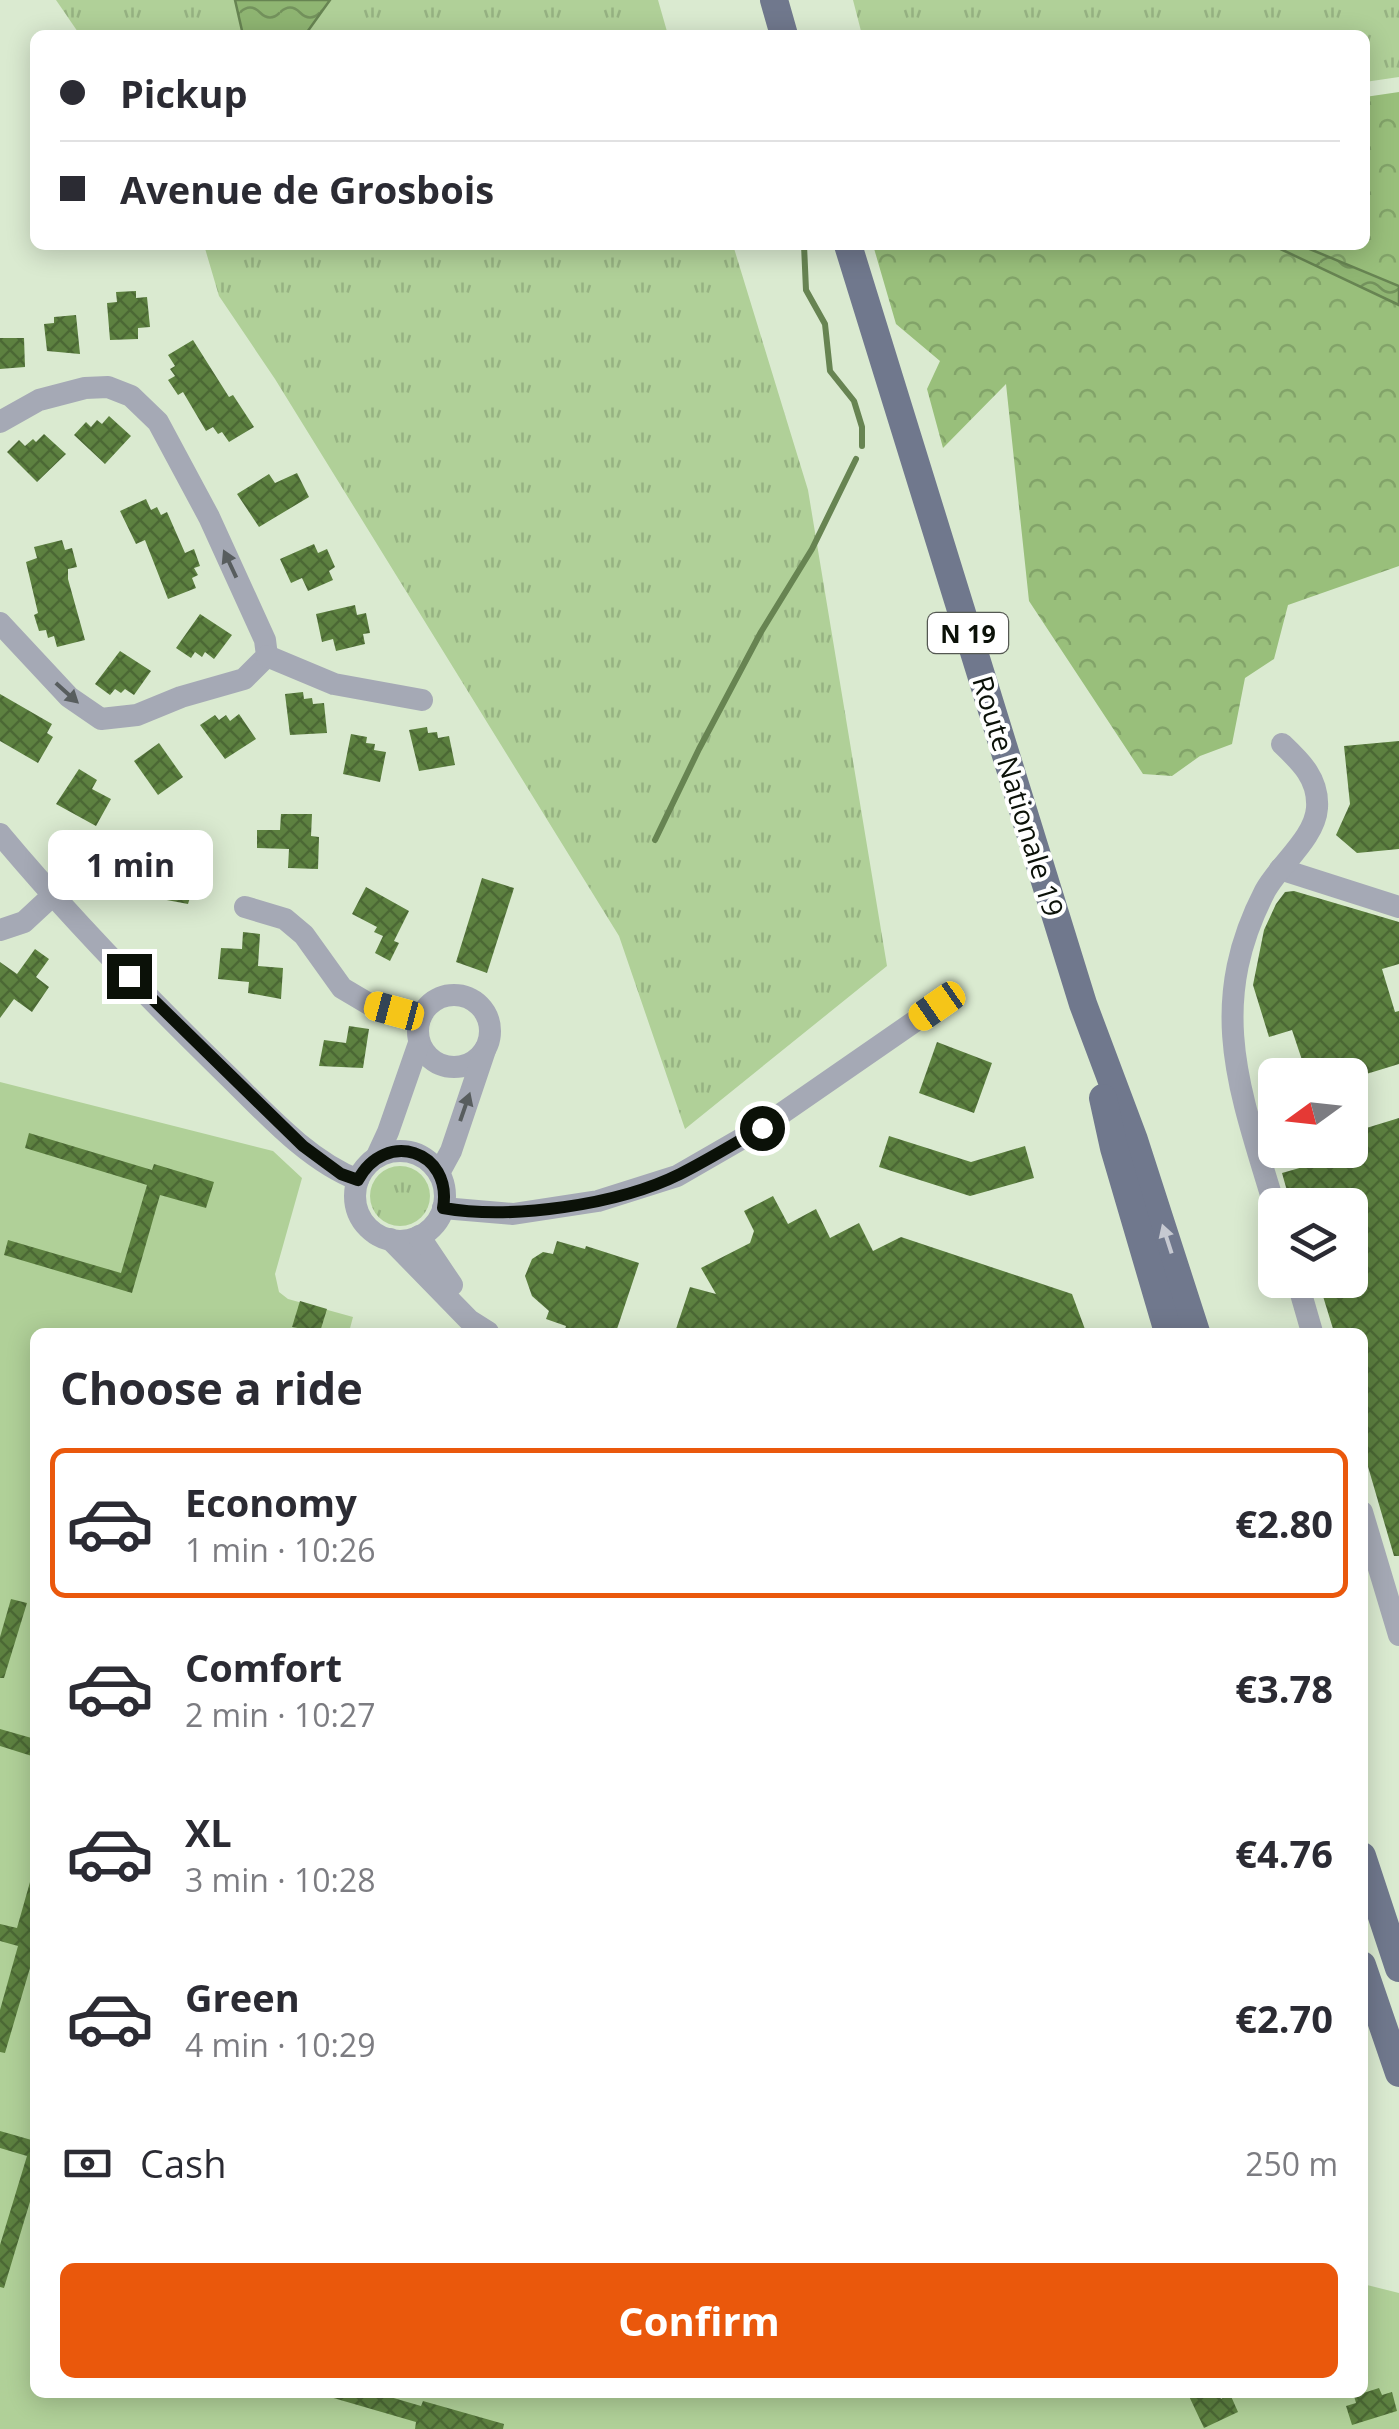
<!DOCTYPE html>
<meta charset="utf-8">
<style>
:root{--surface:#fff;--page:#f7f7f7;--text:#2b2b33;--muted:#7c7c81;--line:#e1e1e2;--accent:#ea580c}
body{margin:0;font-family:"Open Sans",sans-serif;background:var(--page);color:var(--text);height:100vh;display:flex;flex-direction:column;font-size:38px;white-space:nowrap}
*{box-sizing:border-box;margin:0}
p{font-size:32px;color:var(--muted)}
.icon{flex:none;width:55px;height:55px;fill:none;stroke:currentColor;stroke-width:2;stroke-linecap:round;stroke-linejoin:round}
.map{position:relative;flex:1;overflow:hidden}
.sheet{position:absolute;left:30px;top:1328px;width:1338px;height:1070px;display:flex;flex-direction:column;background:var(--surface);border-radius:15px;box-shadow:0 5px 25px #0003}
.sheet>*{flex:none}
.guide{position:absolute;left:30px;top:30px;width:1340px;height:220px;border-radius:15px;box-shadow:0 5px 25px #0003;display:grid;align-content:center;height:220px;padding:0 30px;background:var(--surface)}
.needle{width:65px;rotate:255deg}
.controls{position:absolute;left:1258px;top:1058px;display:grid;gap:20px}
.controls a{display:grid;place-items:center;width:110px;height:110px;border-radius:15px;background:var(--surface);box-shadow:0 5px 25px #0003;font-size:50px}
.end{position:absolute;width:45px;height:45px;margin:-22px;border:12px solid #0b1108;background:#fff;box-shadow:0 0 0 5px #fff}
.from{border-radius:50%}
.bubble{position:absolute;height:70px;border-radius:15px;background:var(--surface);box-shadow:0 5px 25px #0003;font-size:32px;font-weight:700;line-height:70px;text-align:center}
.car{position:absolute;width:30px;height:60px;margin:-30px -15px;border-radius:12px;box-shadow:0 0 8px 2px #0007;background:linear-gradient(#f5c518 24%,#345 0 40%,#f5c518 0 76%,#345 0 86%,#f5c518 0)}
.guide b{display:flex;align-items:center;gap:35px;height:95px;font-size:38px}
.guide b+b{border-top:2px solid var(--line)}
.guide i{width:25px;height:25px;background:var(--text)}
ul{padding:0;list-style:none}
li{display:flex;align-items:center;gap:30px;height:150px;margin:0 20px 15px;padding:0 10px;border:5px solid transparent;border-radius:15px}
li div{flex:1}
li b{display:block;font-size:38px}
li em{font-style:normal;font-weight:700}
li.selected{border-color:var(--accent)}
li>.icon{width:90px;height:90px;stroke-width:1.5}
h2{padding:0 30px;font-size:45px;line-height:120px}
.pay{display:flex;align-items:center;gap:25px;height:110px;padding:0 30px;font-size:38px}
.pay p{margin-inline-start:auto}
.button{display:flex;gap:20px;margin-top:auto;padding:20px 30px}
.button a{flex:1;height:115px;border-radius:15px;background:var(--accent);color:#fff;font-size:40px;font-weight:700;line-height:115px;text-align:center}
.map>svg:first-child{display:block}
.grass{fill:url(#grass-tufts)}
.forest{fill:url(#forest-crowns)}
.pitch{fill:#b0d098}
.water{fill:url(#water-waves);stroke:#678452;stroke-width:2.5}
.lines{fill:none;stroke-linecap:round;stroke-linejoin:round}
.stream{stroke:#678452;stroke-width:6}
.building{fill:url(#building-cross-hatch)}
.minor{stroke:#a5a9b5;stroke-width:22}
.major{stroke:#70788d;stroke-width:28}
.oneway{fill:#585d5e}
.oneway2{fill:#c6c9d1}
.route{stroke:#0b1108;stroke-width:12}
.labels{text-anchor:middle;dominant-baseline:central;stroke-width:8;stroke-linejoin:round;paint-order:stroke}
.shield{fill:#fff;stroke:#545852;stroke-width:2.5}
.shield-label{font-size:25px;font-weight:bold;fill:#0b1108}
.street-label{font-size:28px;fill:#0b1108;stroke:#fff}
</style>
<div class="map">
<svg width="1399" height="2429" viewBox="0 0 1399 2429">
<defs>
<pattern id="grass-tufts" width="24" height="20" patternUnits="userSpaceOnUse" patternTransform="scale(2.5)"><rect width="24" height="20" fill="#b0d098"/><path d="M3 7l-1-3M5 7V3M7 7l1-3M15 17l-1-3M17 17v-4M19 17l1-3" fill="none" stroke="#96b282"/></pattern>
<pattern id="forest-crowns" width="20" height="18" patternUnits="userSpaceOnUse" patternTransform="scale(2.5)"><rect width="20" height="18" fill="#99bf7b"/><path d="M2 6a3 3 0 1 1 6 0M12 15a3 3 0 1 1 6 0" fill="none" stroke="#82a369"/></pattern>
<pattern id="water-waves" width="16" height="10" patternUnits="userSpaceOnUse" patternTransform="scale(2.5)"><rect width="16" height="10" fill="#8fb572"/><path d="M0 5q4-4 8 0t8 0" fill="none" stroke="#73925c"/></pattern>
<pattern id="building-cross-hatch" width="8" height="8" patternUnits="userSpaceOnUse" patternTransform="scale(2.5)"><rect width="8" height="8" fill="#5d8140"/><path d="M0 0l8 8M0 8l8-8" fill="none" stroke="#4b6834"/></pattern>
</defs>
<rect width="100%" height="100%" fill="#daead0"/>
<!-- grass -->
<g class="grass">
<path d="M56,0H658L668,35H80Z"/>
<path d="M853,0H1399V77L1365,82V35H862Z"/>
<path d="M204,245H733L808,490L887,966L685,1129L619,936L275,379L219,296Z"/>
<circle cx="400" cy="1196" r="30"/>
</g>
<!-- forest -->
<path class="forest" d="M1399,92V566L1288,605L1274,659L1245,678L1232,744L1200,756L1172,776L1143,774L1029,601L1006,384L943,448L927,389L940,361L896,324L873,245H1365V97Z"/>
<!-- pitch -->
<path class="pitch" d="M0,1082L273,1151L302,1178L275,1274L279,1292L288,1299L353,1317L349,1332H35V2392H1362L1363,2284L1399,2293V2429H0Z"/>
<!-- water -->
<g class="water">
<path d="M235,0H330L305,35H243Z"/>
<path d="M1272,245H1300L1399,286V305Z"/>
</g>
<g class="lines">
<!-- stream -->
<g class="stream">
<path d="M804,245L806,290L825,324L830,371L854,401L862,427V446"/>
<path d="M655,840L699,749L761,632L812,549L856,459"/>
</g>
</g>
<!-- building -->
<g class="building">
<path d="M136,291V298L147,297L150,327L138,328V339L110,340L107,303L117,302L116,292Z"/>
<path d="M76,315L80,354L47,351L44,324L54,323V317Z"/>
<path d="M0,338H24L25,367L0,369Z"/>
<path d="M193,340L229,397L233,395L254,427L229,442L222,432L218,434L213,427L206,431L183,392L178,395L168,380L175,376L170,369L175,366L168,355Z"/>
<path d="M109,416L131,436L105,464L74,435L86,422L91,427L97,420L102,424Z"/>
<path d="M44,434L66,454L37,482L7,452L19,440L25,446L33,439L36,442Z"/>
<path d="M297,473L309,497L259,527L237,494L269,474L275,483Z"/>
<path d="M146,499L151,510L157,507L161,515L167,512L185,553L194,549L200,566L194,568L198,575L192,578L196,588L168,599L145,540L136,544L120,511Z"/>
<path d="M62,540L65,550L72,548L77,567L68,569V579L85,640L57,647L54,636L48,638L46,630L39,631L34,615L38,613L26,562L37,558L34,547Z"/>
<path d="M314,544L318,553L327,549L335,567L329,571L333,580L308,591L302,578L291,583L280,559Z"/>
<path d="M355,605L357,615L366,613L370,633L363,634L365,644L336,651L333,639L322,642L316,614Z"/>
<path d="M200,614L232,635L214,659L205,652L202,657L195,652L191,658L176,648Z"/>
<path d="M120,651L151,671L134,695L125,689L121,693L115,689L110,695L95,684Z"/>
<path d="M303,692L304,699L312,698L313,704L324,703L327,733L290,735L285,694Z"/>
<path d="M0,694L52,724L47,733L53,737L38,763L0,741Z"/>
<path d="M239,714L256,739L225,759L200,725L215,715L219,720L226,715L230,721Z"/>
<path d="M427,727L428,733L437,732L438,738L449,736L455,765L419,771L409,730Z"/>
<path d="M351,734L367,737L366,743L375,744L374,750L386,752L380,782L343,774Z"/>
<path d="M1399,741V849L1357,853L1336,835L1350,804L1344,746Z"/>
<path d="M159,743L183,777L158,795L134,761Z"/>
<path d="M79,769L97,780L92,789L111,799L96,826L56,804Z"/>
<path d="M281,814H312L311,836L319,837L318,869L288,868L289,849L257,848V830H280Z"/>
<path d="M149,866L196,879L188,904L140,895Z"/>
<path d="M482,878L514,888L487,973L456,962Z"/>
<path d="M366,887L409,911L394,941L399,943L390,961L375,953L383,936L374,932L377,927L352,914Z"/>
<path d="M1294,891L1399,922V964L1382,969L1395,1012L1399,1011V1064L1350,1079V1075H1307L1292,1030L1269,1037L1253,985L1264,930L1276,904L1285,892Z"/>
<path d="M243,932L260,934L258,966L283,968L281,999L248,993L249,982L218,979L221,948L242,949Z"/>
<path d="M35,949L49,959L36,977L49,987L32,1012L14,999L0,1018V962L17,974Z"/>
<path d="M349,1026L369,1029L363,1068L319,1066L324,1040L346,1043Z"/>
<path d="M937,1042L992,1063L974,1113L919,1093Z"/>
<path d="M1399,1118V1556H1394L1362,1446V1332H1334L1318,1280H1350V1205H1291L1282,1173L1317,1163L1313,1150H1350V1133Z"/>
<path d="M29,1133L152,1170L154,1164L214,1182L206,1208L160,1195L132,1293L4,1255L8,1240L121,1273L147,1185L25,1148Z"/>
<path d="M889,1136L971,1162L1025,1146L1034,1178L970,1196L879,1167Z"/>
<path d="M773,1196L788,1224L816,1209L830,1238L859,1223L873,1251L901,1237L1072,1294L1086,1332H675L690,1287L716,1294L701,1268L750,1243L754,1231L744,1211Z"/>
<path d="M557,1241L585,1249L586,1246L639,1263L616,1332H564L566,1326L546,1319L549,1311L532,1296L525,1276L532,1259L543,1252L553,1254Z"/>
<path d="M300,1301L327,1309L320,1332L292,1327Z"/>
<path d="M11,1599L27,1603L4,1678H0V1637Z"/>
<path d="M0,1729L35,1739V1757L0,1746Z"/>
<path d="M30,1882H35V1951L5,2053L0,2052V2010L18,1946L0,1941V1924L17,1928Z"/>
<path d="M0,2131L35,2141V2185L4,2288L0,2287V2245L27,2156L0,2148Z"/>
<path d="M1379,2388L1382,2395L1392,2392L1397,2411L1352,2425L1346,2406L1356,2403L1354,2396Z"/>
<path d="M331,2392H373L421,2406L423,2401L504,2424L503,2429H415L416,2422L330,2397Z"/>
<path d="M1187,2392H1218L1221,2399L1230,2394L1238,2412L1204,2428Z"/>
</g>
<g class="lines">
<!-- minor -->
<g class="minor">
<path d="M0,422L39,400L85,388L108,387L131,396L158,422L209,517L265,640L267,656L244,679L181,697L137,715L101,719L69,697L0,623"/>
<path d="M267,656L334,684L422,700"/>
<path d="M0,834C71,919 148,998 227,1075C266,1113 307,1160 358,1180"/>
<path d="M1280,869L1399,907"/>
<path d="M245,907L285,919L304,935L342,988L369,1004L420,1018"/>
<path d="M0,930L24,922L52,896"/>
<circle cx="454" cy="1031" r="36"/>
<circle cx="400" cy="1196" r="45"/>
<path d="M376,1158L388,1132L419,1043"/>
<path d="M439,1173L451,1151L485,1050"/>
<path d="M443,1208L513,1214L598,1201L677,1176L762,1127L937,1006"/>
<path d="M1275,1208C1240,1091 1205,1007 1265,891C1279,865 1315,838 1317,808C1319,779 1301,762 1282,744"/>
<path d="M419,1236L452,1285"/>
<path d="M390,1239L469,1320L488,1332"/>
<path d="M1297,1280L1312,1332"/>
<path d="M1362,1512L1399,1635"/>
</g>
<!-- major -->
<g class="major">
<path d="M774,0L784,35"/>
<path d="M848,245L1083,1004L1134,1140L1196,1332"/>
<path d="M1103,1098L1114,1148L1168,1332"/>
<path d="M1362,1856L1399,1968"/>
<path d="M1362,1965L1399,2073"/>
</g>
</g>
<!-- one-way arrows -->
<defs><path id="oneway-solid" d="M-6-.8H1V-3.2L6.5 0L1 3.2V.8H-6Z" transform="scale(2.5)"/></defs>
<g class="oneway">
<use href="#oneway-solid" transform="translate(230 564) rotate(-115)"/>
<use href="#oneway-solid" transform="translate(67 693) rotate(42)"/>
<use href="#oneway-solid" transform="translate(465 1107) rotate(-71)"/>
</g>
<use class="oneway2" href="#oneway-solid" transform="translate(1167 1239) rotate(-108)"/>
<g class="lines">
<!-- route -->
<path class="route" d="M129,976L303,1146L341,1174L358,1180C385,1129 453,1150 443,1208C511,1220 618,1205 680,1174C708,1160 735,1143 762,1128"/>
</g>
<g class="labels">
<!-- shield labels -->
<rect class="shield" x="928" y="613" width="80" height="40" rx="8"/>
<g class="shield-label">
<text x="968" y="633">N 19</text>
</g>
<!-- street labels -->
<g class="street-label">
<text transform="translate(1019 796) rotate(73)">Route Nationale 19</text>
</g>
</g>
</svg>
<div class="controls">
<a><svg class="needle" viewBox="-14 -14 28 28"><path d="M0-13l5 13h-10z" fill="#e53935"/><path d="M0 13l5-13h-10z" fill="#7c7c81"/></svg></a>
<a><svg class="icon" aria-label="layers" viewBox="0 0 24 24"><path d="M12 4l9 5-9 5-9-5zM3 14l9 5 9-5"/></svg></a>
</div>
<i class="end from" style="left:762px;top:1128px"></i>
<i class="end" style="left:129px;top:976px"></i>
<div class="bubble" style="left:48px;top:830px;width:165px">1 min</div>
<i class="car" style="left:937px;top:1006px;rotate:235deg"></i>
<i class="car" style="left:394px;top:1011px;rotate:285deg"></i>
<div class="guide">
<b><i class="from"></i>Pickup</b>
<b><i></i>Avenue de Grosbois</b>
</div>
<section class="sheet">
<h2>Choose a ride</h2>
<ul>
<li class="selected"><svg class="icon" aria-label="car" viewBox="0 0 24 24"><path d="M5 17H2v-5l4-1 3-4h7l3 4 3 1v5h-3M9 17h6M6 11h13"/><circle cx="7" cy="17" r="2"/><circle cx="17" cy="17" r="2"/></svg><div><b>Economy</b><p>1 min · 10:26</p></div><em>€2.80</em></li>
<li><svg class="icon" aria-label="car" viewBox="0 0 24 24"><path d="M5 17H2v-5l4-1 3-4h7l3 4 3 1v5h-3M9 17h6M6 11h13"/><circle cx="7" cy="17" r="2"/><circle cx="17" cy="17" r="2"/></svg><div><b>Comfort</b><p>2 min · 10:27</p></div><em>€3.78</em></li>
<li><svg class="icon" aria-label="car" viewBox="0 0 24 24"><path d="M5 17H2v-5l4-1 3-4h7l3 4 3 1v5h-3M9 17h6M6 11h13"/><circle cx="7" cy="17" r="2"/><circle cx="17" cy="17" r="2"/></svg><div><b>XL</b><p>3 min · 10:28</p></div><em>€4.76</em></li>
<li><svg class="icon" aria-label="car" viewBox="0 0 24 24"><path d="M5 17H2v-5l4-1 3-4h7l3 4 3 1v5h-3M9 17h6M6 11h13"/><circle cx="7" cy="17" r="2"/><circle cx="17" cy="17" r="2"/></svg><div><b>Green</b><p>4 min · 10:29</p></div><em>€2.70</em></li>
</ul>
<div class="pay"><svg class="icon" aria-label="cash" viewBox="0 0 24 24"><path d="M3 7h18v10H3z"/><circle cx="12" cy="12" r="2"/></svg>Cash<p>250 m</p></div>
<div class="button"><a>Confirm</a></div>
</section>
</div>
